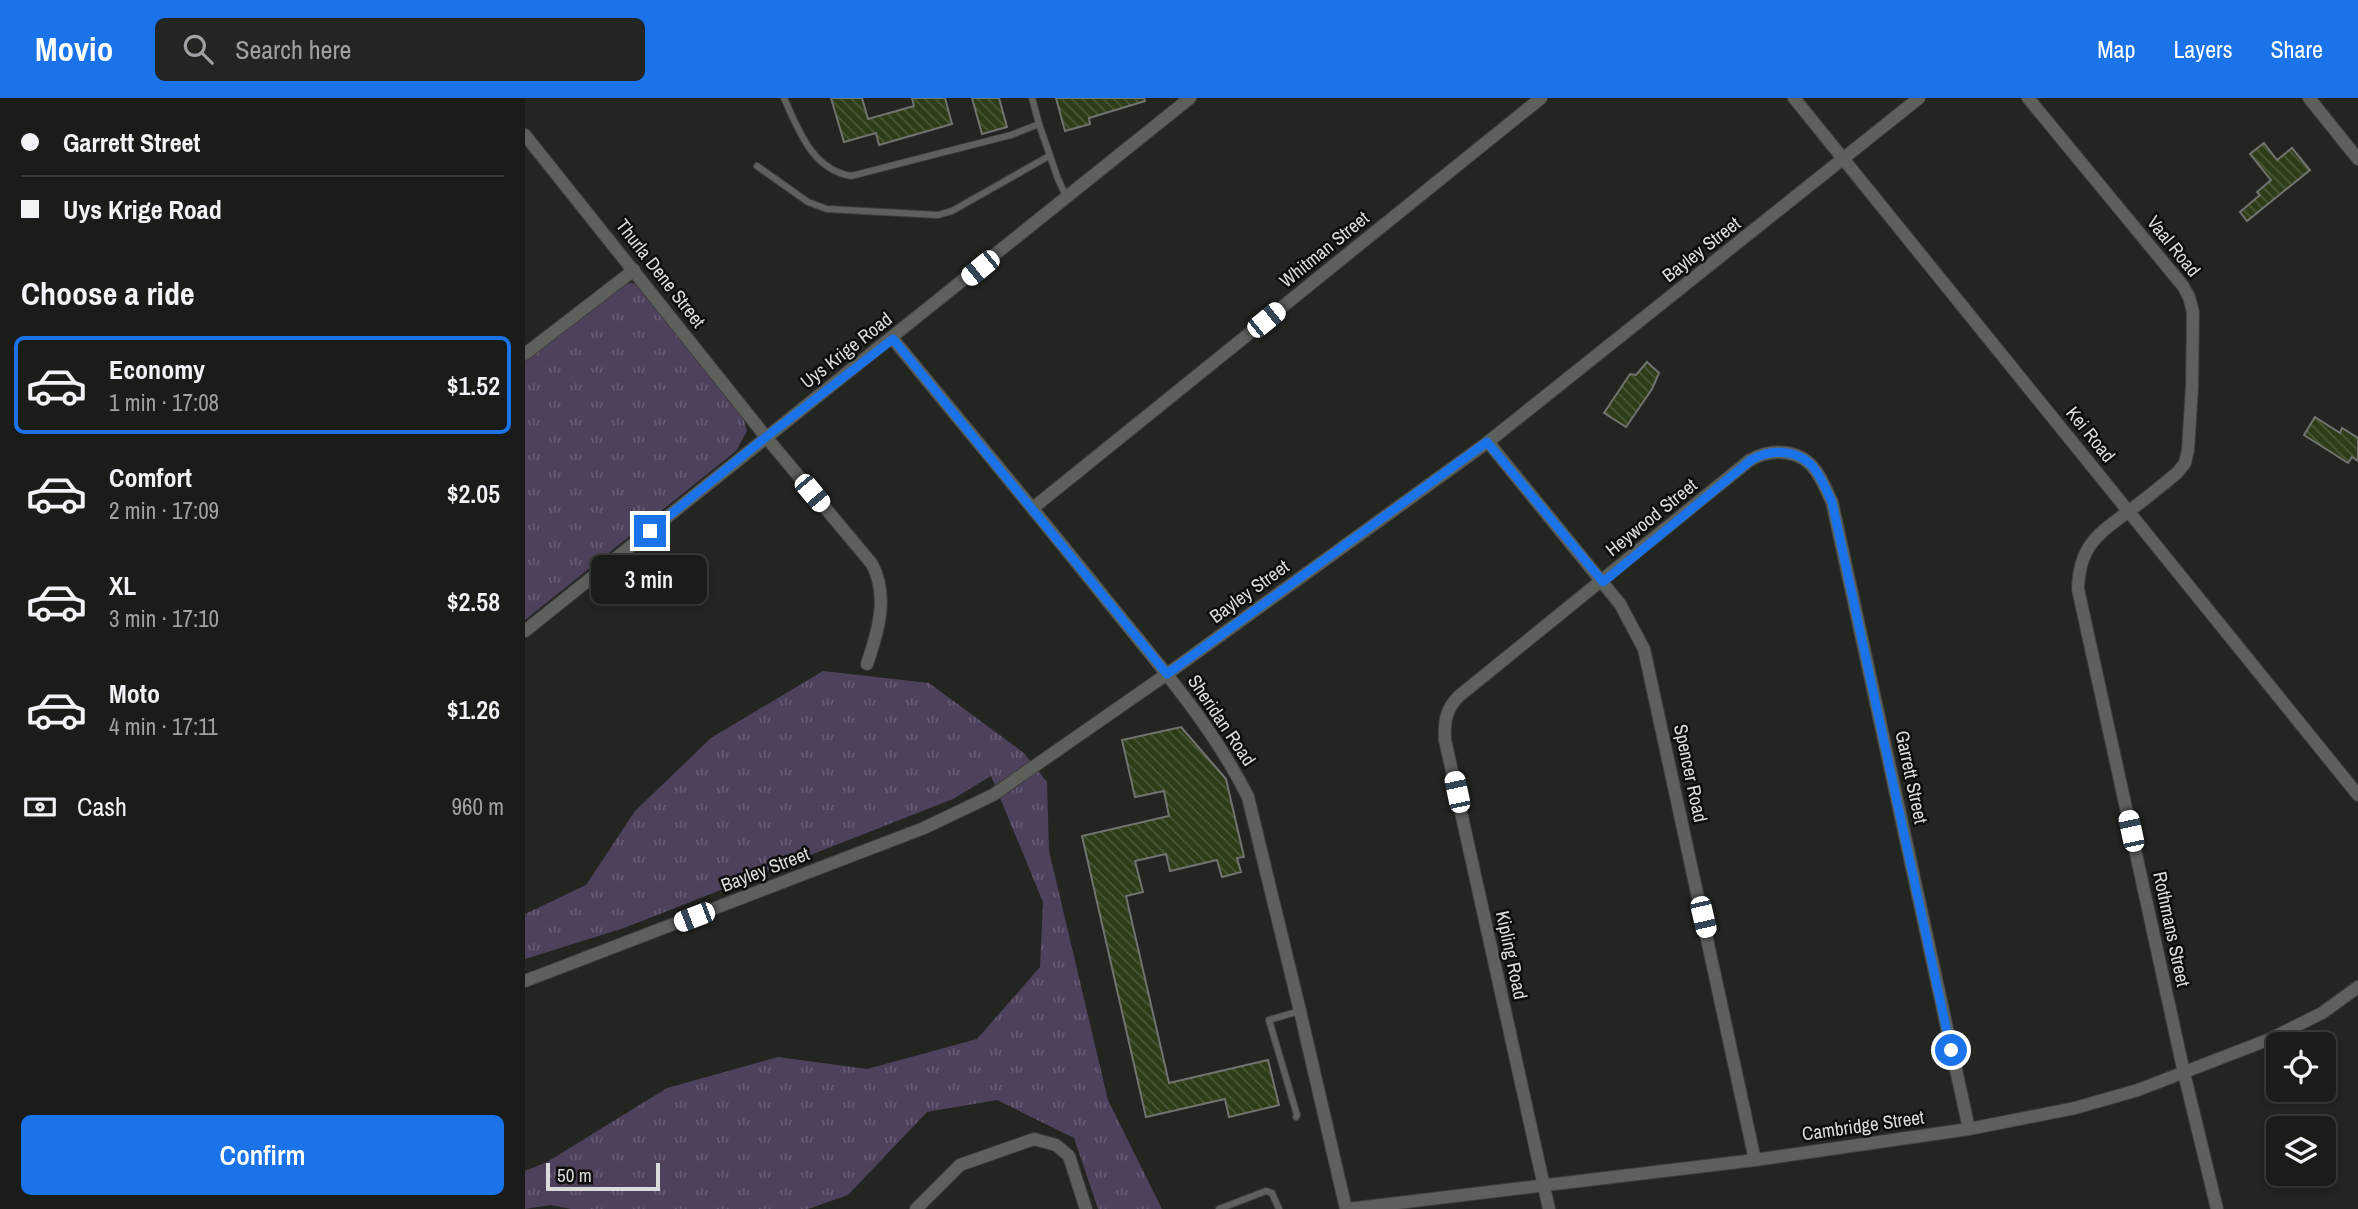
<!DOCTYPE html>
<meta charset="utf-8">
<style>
:root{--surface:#1a1c19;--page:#232522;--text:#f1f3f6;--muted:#9fa1a2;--line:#383a38;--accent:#1a73e8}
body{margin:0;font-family:"Archivo Narrow",sans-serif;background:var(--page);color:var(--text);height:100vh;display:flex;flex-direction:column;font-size:26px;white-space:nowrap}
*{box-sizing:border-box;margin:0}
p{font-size:23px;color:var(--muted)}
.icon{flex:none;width:38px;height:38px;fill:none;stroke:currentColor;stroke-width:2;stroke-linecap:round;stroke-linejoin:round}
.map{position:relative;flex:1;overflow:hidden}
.drawer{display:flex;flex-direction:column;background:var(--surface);width:525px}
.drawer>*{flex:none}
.top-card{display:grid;align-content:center;height:154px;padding:0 21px;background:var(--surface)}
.buttons{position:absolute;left:1741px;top:934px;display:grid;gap:14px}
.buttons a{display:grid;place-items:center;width:70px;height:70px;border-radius:10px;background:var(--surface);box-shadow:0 4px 10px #0003,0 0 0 2px var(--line);font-size:35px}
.scale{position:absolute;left:21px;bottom:18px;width:114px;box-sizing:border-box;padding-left:7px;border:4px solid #dbdcda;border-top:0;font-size:19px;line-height:24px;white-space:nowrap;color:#dbdcda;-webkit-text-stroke:5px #0d0d0c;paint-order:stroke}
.end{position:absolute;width:32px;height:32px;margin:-16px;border:9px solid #1a73e8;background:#fff;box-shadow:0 0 0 4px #fff}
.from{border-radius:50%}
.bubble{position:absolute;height:49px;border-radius:10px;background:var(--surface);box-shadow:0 4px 10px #0003,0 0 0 2px var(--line);font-size:23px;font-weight:600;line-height:49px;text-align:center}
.car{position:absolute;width:21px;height:42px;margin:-21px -10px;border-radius:9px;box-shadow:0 0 5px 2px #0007;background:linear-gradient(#fff 24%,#345 0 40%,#fff 0 76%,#345 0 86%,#fff 0)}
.top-card b{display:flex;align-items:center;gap:24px;height:66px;font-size:26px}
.top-card b+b{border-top:2px solid var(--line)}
.top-card i{width:18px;height:18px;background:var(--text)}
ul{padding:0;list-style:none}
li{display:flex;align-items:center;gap:21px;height:98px;margin:0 14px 10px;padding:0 7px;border:4px solid transparent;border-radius:10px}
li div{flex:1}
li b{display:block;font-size:26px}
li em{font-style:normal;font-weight:600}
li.on{border-color:var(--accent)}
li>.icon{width:63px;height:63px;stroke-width:1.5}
h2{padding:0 21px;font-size:32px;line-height:84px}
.pay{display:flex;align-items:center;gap:18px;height:77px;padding:0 21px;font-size:26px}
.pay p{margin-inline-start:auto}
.cta{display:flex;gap:14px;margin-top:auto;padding:14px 21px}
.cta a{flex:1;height:80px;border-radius:10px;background:var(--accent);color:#fff;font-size:28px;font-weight:600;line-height:80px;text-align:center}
header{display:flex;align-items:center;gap:42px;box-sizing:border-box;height:98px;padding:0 35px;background:var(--accent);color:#fff}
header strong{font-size:33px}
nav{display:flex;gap:38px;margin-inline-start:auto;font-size:24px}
.search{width:490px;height:63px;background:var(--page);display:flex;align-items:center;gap:18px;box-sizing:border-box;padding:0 24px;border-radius:10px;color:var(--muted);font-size:26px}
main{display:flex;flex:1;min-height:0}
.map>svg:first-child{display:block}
.park{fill:url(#park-tufts)}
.building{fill:url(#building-back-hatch);stroke:#717370;stroke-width:2}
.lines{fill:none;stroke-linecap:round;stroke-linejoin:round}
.lane-casing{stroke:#3e3f3d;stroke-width:8}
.street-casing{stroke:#3e3f3d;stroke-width:14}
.lane{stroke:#5e605c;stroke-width:6}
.street{stroke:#5e605c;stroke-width:12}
.route{stroke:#1a73e8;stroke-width:9}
.labels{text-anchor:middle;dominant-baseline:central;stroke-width:5;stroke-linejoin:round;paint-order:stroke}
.street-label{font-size:19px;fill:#dbdcda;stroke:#0d0d0c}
</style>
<header>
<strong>Movio</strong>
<div class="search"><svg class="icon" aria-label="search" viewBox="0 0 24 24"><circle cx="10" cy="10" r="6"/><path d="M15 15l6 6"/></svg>Search here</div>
<nav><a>Map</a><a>Layers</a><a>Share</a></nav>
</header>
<main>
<section class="drawer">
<div class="top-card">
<b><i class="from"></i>Garrett Street</b>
<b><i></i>Uys Krige Road</b>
</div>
<h2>Choose a ride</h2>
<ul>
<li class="on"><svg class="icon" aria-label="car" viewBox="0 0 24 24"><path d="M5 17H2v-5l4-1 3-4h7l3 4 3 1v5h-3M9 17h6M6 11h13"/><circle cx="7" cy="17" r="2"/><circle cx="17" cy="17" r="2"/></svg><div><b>Economy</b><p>1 min · 17:08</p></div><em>$1.52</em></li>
<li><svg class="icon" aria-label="car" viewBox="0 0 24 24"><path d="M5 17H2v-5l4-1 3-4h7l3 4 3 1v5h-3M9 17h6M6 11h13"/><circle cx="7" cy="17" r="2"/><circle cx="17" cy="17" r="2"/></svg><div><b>Comfort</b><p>2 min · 17:09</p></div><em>$2.05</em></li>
<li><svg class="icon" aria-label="car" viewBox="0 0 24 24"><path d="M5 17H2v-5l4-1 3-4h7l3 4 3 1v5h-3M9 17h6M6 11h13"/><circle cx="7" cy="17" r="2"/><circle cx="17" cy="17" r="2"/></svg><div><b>XL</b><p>3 min · 17:10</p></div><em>$2.58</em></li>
<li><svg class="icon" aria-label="car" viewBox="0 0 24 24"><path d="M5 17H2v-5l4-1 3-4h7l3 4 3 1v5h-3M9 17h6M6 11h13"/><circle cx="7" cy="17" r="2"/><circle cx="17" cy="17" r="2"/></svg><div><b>Moto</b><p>4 min · 17:11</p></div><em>$1.26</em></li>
</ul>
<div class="pay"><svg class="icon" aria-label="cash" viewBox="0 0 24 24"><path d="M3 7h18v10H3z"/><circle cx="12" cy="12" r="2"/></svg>Cash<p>960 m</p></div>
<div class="cta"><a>Confirm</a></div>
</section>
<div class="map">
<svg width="1833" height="1111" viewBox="0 0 1833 1111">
<defs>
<pattern id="park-tufts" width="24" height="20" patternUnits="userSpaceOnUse" patternTransform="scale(1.75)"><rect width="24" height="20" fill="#4e415c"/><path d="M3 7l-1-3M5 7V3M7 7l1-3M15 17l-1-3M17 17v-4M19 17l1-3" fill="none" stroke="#675c73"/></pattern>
<pattern id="building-back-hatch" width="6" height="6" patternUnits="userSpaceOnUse" patternTransform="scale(1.75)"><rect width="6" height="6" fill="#2d3d17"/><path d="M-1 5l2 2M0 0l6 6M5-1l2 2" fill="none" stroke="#4b5838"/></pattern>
</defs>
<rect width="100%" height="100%" fill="#232521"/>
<!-- park -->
<g class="park">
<path d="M106,185L113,186L218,319L222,333L211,353L0,522V259L95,187Z"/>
<path d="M298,573L404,585L499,655L522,684L524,753L583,1002L637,1111H573L549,1040L472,1002L402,1014L323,1097L283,1111H46L26,1107L0,1111V1073L22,1064L142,990L253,959L342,971L452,941L515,869L518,804L466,678L428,701L99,830L0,861V816L61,787L110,713L186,640Z"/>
</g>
<!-- building -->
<g class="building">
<path d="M306,0H337L343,21L389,8L387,0H420L427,26L354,47L351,35L319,44Z"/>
<path d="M447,0H474L482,29L457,36Z"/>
<path d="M531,0H619L620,3L564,20L565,26L540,33Z"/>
<path d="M1739,45L1752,62L1767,50L1785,72L1722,123L1715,114L1735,97L1732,94L1746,82L1725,56Z"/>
<path d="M1122,264L1134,275L1127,291L1101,329L1079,315L1105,276L1111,277Z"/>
<path d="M1790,319L1815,335L1817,330L1833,340V363L1827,359L1823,365L1779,337Z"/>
<path d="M656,629L701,681L719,759L712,760L716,774L697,779L692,762L645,773L641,756L610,763L618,794L601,798L644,985L743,962L754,1007L704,1019L700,1001L621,1019L557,738L644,718L639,693L610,699L597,642Z"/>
</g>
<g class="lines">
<!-- lane casing -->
<g class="lane-casing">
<g id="lane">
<path d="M259,0C274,33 287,71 326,78L486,37L514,26L507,0"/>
<path d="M514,26L533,81L542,100"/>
<path d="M232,68L283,104L302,111L413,117L427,113L524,58"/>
<path d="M771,1019L772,1017L744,922L775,913"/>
<path d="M694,1111L741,1093L747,1095L754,1111"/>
</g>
</g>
<!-- street casing -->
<g class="street-casing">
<g id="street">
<path d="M1269,0L1833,697"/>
<path d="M1503,0L1658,188L1664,199L1668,214L1667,289L1663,352L1660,365L1652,375C1636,388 1621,401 1604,413C1573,436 1554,448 1553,491L1659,975L1692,1111"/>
<path d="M1784,0L1833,61"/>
<path d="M0,37L241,339L347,466C364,498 353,534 342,566"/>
<path d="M368,241C440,329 513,416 584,505C634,567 687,627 723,699L775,913L821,1111"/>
<path d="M0,256L109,172"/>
<path d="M963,344L1095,506L1119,551L1230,1062"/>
<path d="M508,410L1016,0"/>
<path d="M0,533C222,356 444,179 665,0"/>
<path d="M0,883L399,730L468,697L642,576L963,344L1394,0"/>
<path d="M391,1111L435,1067L509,1041L531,1047L544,1058L561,1111"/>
<path d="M823,1111L1230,1062L1444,1031L1550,1010L1613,992L1745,941L1797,915L1833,889"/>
<path d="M1024,1111L920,642C919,623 921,611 934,598L1225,362C1247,350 1276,351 1291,373C1298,383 1302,394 1307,404L1444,1031"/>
</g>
</g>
<!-- lane -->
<use href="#lane" class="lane"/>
<!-- street -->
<use href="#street" class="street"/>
</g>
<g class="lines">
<!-- route -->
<path class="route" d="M125,433L241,339L368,241L642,576L962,344L1078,484L1226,362C1247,350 1276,351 1291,373C1298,383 1302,394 1307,404L1426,952"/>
</g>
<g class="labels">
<!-- street labels -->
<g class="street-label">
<text transform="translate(1649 148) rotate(51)">Vaal Road</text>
<text transform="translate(799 151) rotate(-39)">Whitman Street</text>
<text transform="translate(1176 151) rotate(-38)">Bayley Street</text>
<text transform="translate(136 175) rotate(52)">Thurla Dene Street</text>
<text transform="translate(321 252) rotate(-38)">Uys Krige Road</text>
<text transform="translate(1566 336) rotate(51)">Kei Road</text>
<text transform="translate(1126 419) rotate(-39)">Heywood Street</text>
<text transform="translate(724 493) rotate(-36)">Bayley Street</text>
<text transform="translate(697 622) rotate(56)">Sheridan Road</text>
<text transform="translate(1166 675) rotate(78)">Spencer Road</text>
<text transform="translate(1387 679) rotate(78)">Garrett Street</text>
<text transform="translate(240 771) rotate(-21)">Bayley Street</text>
<text transform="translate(1647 831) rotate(78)">Rothmans Street</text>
<text transform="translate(987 857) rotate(78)">Kipling Road</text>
<text transform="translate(1338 1027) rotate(-8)">Cambridge Street</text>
</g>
</g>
</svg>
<div class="buttons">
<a><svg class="icon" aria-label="locate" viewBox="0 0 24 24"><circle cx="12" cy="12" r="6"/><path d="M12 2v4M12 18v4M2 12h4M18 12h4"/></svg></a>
<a><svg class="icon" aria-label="layers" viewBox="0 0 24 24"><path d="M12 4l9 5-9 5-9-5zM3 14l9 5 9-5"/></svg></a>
</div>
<div class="scale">50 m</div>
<i class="end from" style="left:1426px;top:952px"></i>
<i class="end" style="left:125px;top:433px"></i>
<div class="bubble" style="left:66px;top:457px;width:116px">3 min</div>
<i class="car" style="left:455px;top:170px;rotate:231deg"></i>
<i class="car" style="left:741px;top:222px;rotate:51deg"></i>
<i class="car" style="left:287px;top:395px;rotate:140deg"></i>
<i class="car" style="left:932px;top:694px;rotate:348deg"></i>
<i class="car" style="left:1606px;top:733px;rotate:348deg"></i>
<i class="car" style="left:169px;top:819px;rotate:249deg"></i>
<i class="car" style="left:1178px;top:819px;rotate:167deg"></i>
</div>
</main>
